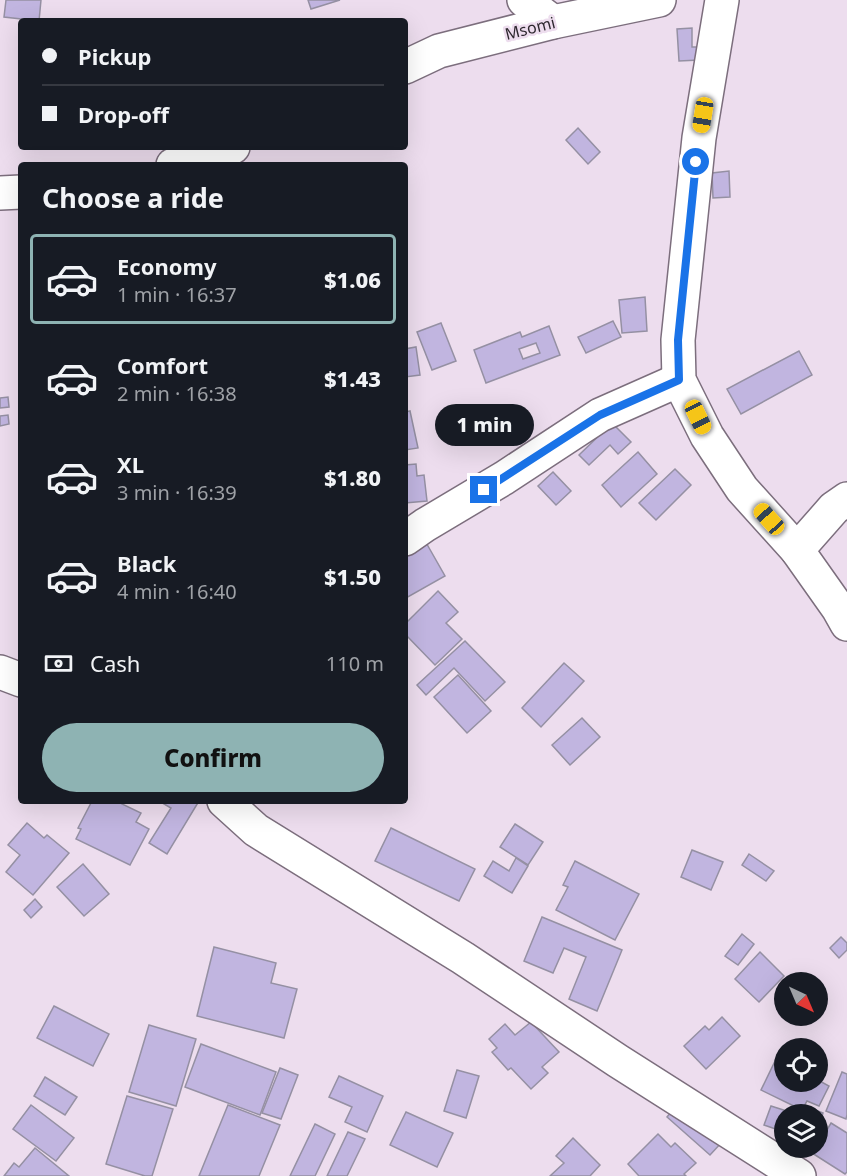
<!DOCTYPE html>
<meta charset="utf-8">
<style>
:root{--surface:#171b24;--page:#242831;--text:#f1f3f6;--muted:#9ea1a6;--line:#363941;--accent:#8eb3b3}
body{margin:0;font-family:"Noto Sans",sans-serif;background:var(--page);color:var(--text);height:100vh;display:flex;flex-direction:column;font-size:22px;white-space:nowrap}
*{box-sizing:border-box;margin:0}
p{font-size:20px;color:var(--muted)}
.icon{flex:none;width:33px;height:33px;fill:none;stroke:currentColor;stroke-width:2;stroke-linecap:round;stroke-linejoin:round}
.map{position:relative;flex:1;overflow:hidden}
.details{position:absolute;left:18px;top:162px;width:390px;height:642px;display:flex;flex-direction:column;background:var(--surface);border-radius:6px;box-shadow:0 6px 24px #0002}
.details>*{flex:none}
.hud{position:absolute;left:18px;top:18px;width:390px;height:132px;border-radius:6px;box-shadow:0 6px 24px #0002;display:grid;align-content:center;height:132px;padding:0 24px;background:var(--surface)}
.needle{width:39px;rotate:136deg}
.controls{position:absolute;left:774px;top:972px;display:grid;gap:12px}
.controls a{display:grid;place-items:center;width:54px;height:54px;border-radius:50%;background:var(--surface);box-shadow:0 6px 24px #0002;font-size:30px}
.end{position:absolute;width:27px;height:27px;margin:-14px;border:8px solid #1a73e8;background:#fff;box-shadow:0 0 0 3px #fff}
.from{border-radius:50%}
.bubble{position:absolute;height:42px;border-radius:21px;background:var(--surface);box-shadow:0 6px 24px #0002;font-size:20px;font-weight:800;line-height:42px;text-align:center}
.car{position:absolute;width:18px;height:36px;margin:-18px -9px;border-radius:8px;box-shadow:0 0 4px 2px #0007;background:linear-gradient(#f5c518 24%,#345 0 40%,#f5c518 0 76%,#345 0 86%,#f5c518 0)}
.hud b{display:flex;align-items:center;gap:21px;height:57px;font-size:22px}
.hud b+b{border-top:2px solid var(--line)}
.hud i{width:15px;height:15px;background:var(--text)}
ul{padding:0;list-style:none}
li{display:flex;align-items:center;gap:18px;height:90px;margin:0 12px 9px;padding:0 12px;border:3px solid transparent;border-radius:6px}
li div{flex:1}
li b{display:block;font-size:22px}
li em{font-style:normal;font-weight:800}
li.selected{border-color:var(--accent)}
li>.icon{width:54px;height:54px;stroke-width:1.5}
h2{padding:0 24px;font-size:27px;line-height:72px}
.pay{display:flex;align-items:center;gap:15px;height:66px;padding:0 24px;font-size:22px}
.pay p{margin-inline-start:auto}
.primary-button{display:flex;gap:12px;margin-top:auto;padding:12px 24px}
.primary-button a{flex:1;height:69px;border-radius:36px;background:var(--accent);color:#111;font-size:24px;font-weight:800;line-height:69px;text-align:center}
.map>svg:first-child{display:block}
.building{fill:#c1b5e0;stroke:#9590a3;stroke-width:1.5;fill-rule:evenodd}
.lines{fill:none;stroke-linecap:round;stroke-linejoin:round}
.minor-casing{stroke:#7c6e7d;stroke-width:36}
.minor{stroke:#fff;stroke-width:33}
.route{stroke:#1a73e8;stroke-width:8}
.labels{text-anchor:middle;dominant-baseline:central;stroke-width:5;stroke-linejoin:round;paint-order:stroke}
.street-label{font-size:16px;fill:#2e282f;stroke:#edddee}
</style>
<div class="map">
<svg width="847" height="1176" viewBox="0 0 847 1176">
<rect width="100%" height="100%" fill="#edddee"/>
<!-- building -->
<g class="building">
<path d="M6,0H41L39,21L4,17Z"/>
<path d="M308,0H340L311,9Z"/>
<path d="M692,28V47H698L699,60L679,61L677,29Z"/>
<path d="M578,128L600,152L588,164L566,140Z"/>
<path d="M729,171L730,197L713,198L712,173Z"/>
<path d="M645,297L647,331L622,333L619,300Z"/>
<path d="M613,321L621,337L586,353L578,337Z"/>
<path d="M441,323L456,361L432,370L417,332Z"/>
<path d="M549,326L560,355L486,383L474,350L520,332L522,337ZM536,343L540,353L523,359L519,349Z"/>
<path d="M416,347L420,375L405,377V349Z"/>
<path d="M799,351L812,375L741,414L727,389Z"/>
<path d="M8,397L9,407L0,408V398Z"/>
<path d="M410,411L418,448L405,450V412Z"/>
<path d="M8,415L9,424L0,426V416Z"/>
<path d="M612,423L631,442L618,454L610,445L589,465L579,455Z"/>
<path d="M638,452L657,474L621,507L602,485Z"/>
<path d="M416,464L417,476L424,475L427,501L405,503V465Z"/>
<path d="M675,469L691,485L656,520L639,503Z"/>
<path d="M553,472L571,491L556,505L538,486Z"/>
<path d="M424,539L445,576L406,598L405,596V550Z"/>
<path d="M438,591L458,612L446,623L462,639L435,665L405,634V624Z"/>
<path d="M465,641L505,682L485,701L454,668L426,695L417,685Z"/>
<path d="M564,663L584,681L541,727L522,708Z"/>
<path d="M458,675L491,711L467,733L434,697Z"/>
<path d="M582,718L600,737L570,765L552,745Z"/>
<path d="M92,801H124L122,804L141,813L136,822L149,829L130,865L76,839L81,829L78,828Z"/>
<path d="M159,801H199L167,854L149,843L171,808Z"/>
<path d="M27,823L44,838L47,835L69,853L33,895L6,872L20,855L8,845Z"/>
<path d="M515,824L543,842L528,865L500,847Z"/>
<path d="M391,828L475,869L459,901L375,861Z"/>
<path d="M692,850L723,862L711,890L681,877Z"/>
<path d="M749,854L774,871L766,881L742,865Z"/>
<path d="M516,858L528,866L512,893L484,876L493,861L509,871Z"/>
<path d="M575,861L639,894L615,940L556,910L568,887L563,885Z"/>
<path d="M83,864L109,894L84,916L57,887Z"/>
<path d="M35,899L42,907L31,918L24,910Z"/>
<path d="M542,917L622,950L597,1011L569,999L586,957L564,948L553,973L524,961Z"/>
<path d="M742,934L754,944L738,965L725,956Z"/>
<path d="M841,937L847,943V950L839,958L830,948Z"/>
<path d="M214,947L276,963L271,983L297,989L284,1038L197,1016Z"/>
<path d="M760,952L784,976L759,1002L735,979Z"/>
<path d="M54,1006L109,1034L93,1066L37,1038Z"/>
<path d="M722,1017L740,1036L706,1069L684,1046L705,1026L709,1030Z"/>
<path d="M531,1022L559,1052L542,1067L548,1073L531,1089L511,1068L508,1070L492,1052L497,1048L489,1039L505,1024L515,1035Z"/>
<path d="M149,1025L196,1039L176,1106L129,1092Z"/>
<path d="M201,1044L276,1072L260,1115L185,1087Z"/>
<path d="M776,1059L784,1064V1082H818V1080L829,1086L819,1106L807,1101L802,1110L761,1090Z"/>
<path d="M280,1068L298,1075L281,1119L262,1113Z"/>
<path d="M457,1070L479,1076L466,1118L444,1111Z"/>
<path d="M842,1072L847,1074V1115L846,1119L826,1111Z"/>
<path d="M339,1076L383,1096L367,1132L345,1122L352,1107L329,1097Z"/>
<path d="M45,1077L77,1097L65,1115L34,1096Z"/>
<path d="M127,1096L173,1109L152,1176H145L106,1164Z"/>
<path d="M678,1104L722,1142L710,1155L667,1117Z"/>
<path d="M31,1105L74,1138L56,1161L13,1129Z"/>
<path d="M228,1105L280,1125L259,1176H199Z"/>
<path d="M771,1106L796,1114H784V1132L764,1125Z"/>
<path d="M807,1107L823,1113L818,1130V1114H805Z"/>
<path d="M406,1112L453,1133L437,1167L390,1145Z"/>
<path d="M831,1123L847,1133V1172L845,1174L812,1153L816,1148H818V1145Z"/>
<path d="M315,1124L335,1134L315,1176H290Z"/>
<path d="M348,1132L365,1139L347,1176H327Z"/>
<path d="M658,1134L671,1147L675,1143L696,1163L684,1174L686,1176H639L628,1164Z"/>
<path d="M573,1138L600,1165L590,1176H550L564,1163L556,1156Z"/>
<path d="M35,1148L69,1176H4L14,1163L19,1167Z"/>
</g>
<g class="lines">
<!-- minor casing -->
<g class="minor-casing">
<g id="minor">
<path d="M524,0L553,22"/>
<path d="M722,0L699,138L678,340L679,380L707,436L742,489L797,550L838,608L847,624"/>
<path d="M405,67L439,51L553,22L659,0"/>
<path d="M173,165L233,147"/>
<path d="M0,193L21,192"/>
<path d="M405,539L425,525L504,478L600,415L679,380"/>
<path d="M797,550L834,508L847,499"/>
<path d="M0,672L21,680"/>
<path d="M224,801L256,830L463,958L618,1061L799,1176"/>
</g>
</g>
<!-- minor -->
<use href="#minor" class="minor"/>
</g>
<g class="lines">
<!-- route -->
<path class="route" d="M484,490L600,415L679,380L678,340L696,162"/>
</g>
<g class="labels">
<!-- street labels -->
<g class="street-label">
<text transform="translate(530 28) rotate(-14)">Msomi</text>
</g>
</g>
</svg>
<div class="controls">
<a><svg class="needle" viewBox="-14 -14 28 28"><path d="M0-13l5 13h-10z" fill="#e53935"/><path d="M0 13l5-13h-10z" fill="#9ea1a6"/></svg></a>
<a><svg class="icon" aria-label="locate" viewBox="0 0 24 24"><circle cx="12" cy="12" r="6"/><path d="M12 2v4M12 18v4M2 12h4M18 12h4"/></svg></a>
<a><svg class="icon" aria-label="layers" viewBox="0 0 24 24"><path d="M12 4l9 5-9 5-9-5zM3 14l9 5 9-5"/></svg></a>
</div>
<i class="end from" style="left:696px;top:162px"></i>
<i class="end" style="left:484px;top:490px"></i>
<div class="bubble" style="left:435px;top:404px;width:99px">1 min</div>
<i class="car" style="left:703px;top:115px;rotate:189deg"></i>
<i class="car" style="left:698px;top:417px;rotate:154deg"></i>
<i class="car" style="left:769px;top:519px;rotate:318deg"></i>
<div class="hud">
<b><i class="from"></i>Pickup</b>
<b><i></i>Drop-off</b>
</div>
<section class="details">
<h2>Choose a ride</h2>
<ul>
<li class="selected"><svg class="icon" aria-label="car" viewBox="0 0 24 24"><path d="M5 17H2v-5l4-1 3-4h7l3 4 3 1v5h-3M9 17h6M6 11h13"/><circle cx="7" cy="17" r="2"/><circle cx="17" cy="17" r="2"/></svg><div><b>Economy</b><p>1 min · 16:37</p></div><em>$1.06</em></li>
<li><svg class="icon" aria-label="car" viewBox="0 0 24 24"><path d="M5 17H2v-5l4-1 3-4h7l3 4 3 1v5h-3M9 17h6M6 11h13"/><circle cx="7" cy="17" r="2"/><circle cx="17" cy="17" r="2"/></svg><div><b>Comfort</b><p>2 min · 16:38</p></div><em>$1.43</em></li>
<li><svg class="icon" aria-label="car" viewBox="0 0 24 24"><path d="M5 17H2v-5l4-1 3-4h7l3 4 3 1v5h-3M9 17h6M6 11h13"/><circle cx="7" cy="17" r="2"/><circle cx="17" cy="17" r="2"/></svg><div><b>XL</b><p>3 min · 16:39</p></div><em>$1.80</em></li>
<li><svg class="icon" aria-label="car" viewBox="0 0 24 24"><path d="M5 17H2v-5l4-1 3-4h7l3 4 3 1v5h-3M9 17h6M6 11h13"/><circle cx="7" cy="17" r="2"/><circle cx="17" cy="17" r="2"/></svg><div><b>Black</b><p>4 min · 16:40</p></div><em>$1.50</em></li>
</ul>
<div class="pay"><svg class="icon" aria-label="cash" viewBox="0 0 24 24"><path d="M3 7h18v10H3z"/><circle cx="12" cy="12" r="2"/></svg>Cash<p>110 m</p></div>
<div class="primary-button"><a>Confirm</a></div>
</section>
</div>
